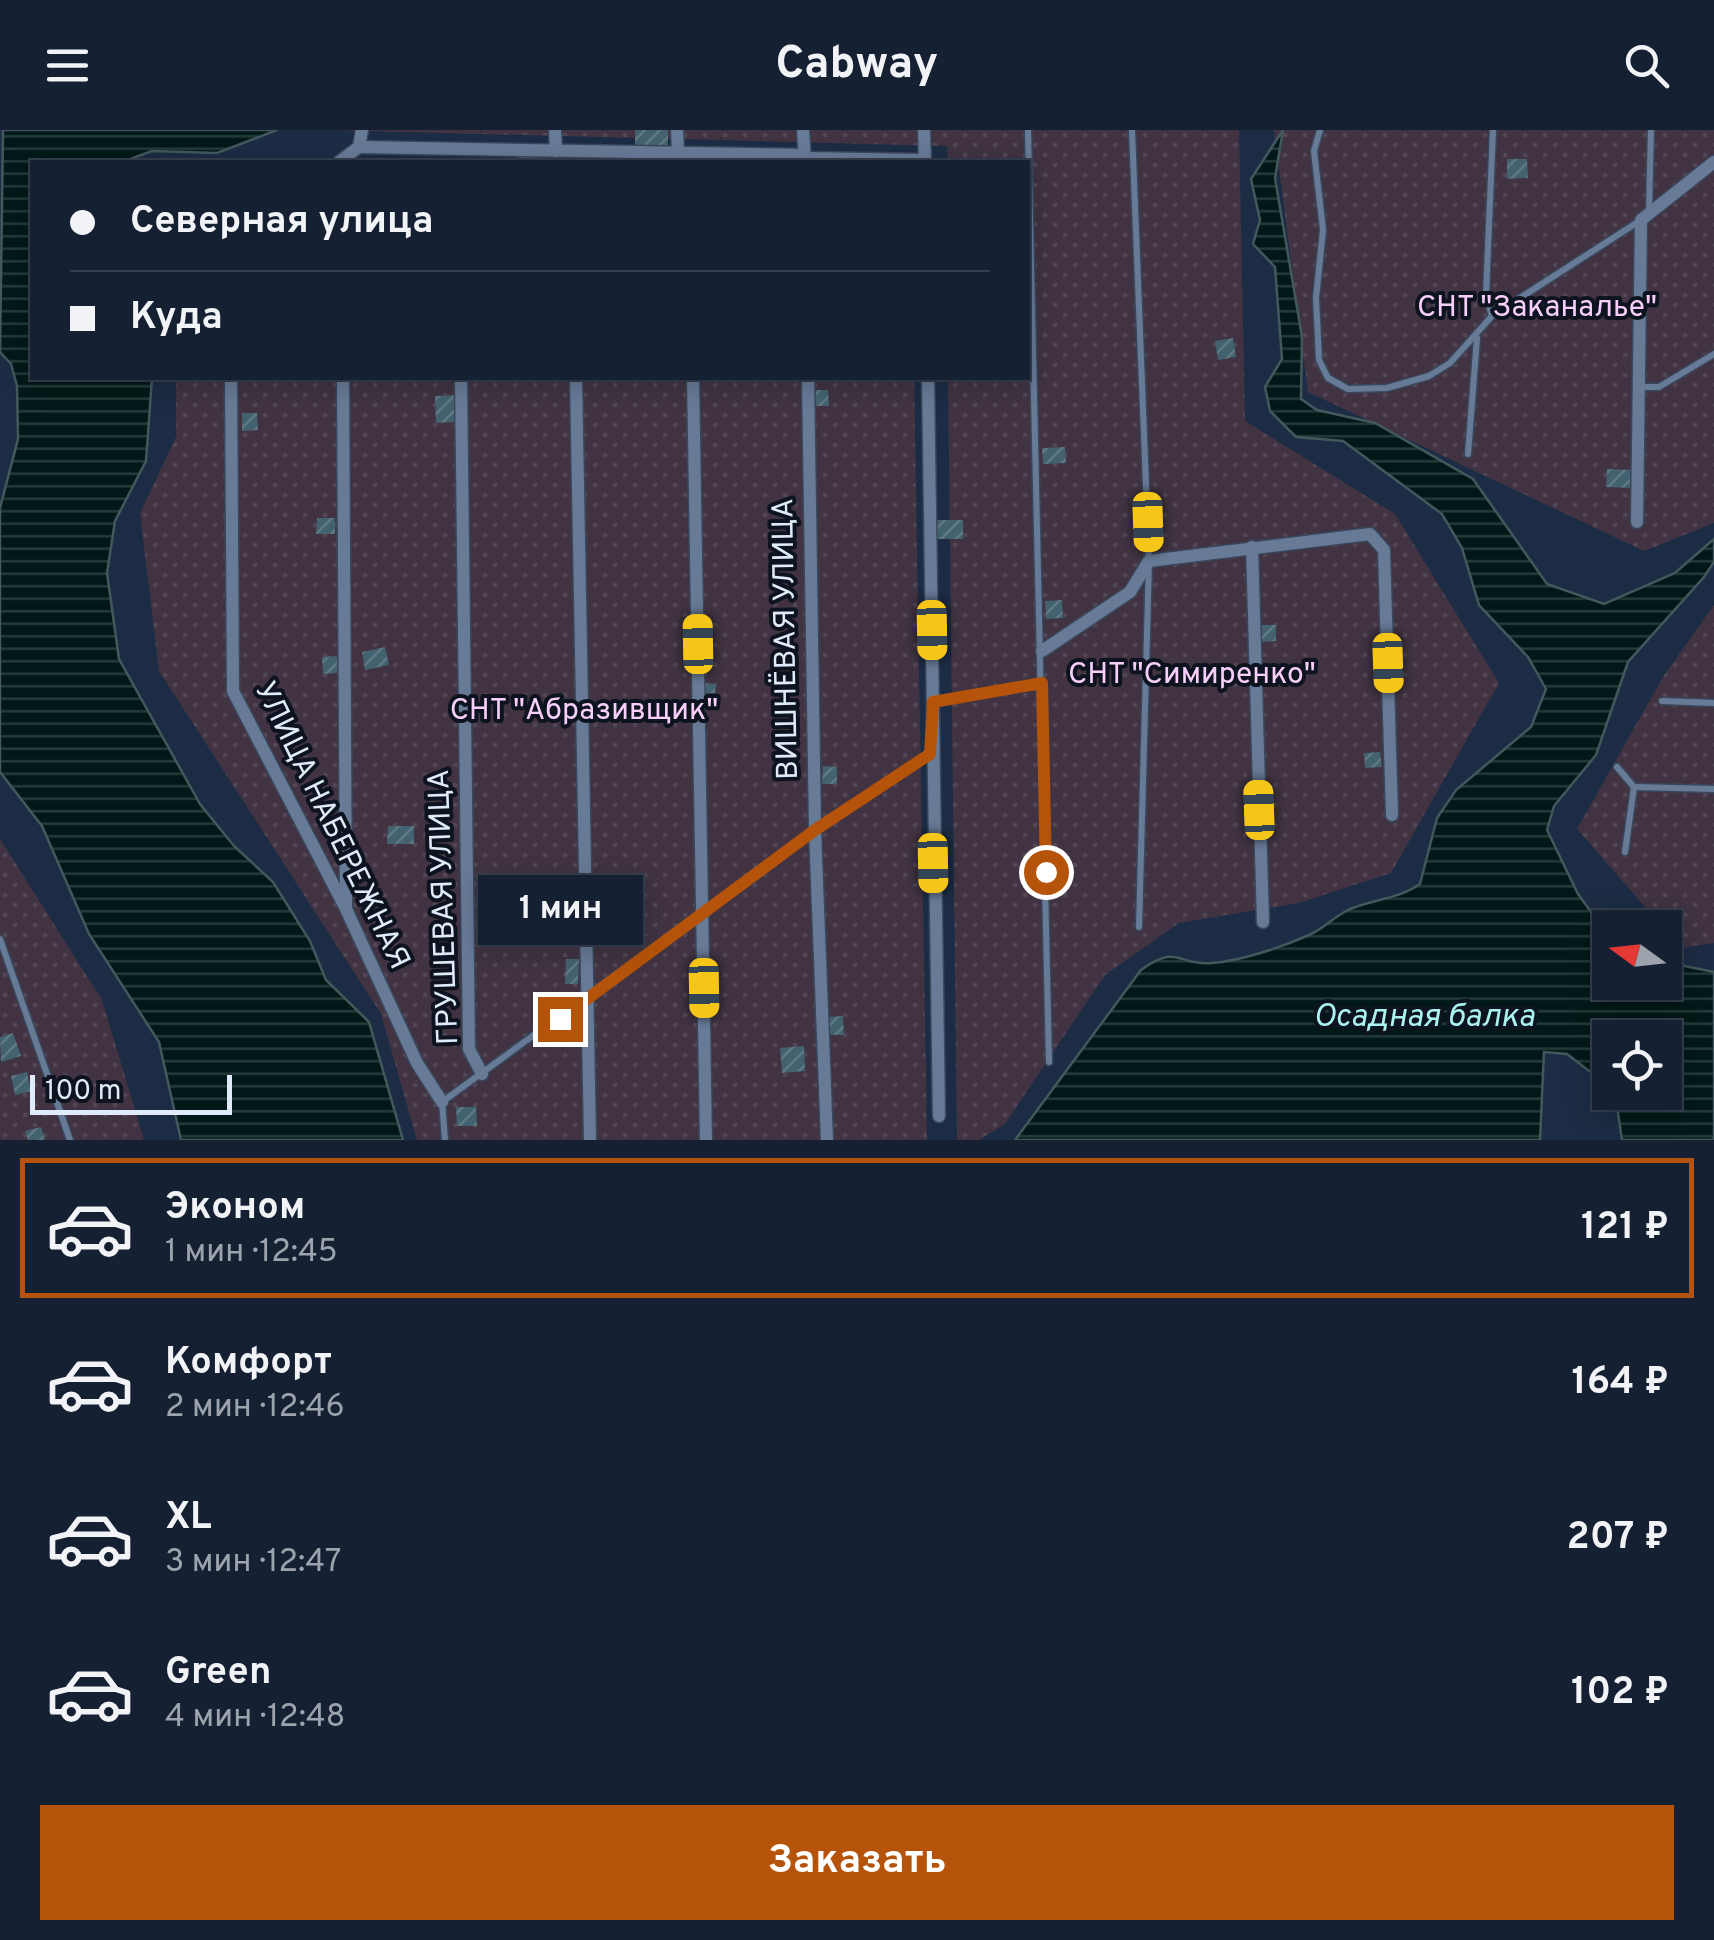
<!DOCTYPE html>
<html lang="ru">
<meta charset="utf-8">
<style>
:root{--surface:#152133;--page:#222e3f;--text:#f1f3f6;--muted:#9da3ac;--line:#343e4e;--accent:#b45309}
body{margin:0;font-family:Overpass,sans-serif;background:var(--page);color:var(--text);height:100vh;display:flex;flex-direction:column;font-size:38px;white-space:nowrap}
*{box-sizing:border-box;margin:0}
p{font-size:32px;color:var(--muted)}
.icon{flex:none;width:55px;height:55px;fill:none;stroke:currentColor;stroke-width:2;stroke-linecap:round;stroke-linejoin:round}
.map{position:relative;height:1010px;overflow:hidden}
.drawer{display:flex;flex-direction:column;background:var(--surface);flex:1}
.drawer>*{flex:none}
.top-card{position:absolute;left:30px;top:30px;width:1000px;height:220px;border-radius:0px;box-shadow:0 5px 25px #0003,0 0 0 2px var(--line);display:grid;align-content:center;height:220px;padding:0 40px;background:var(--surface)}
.needle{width:65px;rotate:285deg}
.tools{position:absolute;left:1592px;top:780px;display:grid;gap:20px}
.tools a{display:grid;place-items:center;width:90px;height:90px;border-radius:0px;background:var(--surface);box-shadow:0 5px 25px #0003,0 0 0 2px var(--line);font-size:50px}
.scale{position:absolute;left:30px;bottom:25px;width:202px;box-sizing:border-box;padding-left:10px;border:5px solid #dfeafa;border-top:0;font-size:28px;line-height:35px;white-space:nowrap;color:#dfeafa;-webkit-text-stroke:8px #0d141f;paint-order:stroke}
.end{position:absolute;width:45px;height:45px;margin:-22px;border:12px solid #b45309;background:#fff;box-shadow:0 0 0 5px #fff}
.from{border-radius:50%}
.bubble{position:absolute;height:70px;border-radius:0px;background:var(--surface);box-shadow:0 5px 25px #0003,0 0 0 2px var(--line);font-size:32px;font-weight:700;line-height:70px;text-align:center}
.car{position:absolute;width:30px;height:60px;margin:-30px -15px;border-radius:12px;box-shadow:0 0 8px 2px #0007;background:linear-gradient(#f5c518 24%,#345 0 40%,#f5c518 0 76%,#345 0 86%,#f5c518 0)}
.top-card b{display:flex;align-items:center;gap:35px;height:95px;font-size:38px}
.top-card b+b{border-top:2px solid var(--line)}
.top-card i{width:25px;height:25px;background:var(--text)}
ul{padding:18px 0 0;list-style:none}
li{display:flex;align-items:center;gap:30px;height:140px;margin:0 20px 15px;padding:0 20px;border:5px solid transparent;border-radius:0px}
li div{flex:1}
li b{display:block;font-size:38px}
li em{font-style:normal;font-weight:700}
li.active{border-color:var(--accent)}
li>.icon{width:90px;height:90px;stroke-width:1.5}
.action{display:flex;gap:20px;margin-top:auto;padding:20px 40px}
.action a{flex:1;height:115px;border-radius:0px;background:var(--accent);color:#fff;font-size:40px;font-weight:700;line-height:115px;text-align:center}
header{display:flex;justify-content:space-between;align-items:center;height:130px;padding:0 40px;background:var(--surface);font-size:45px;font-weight:700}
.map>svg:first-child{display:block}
.garden{fill:url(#garden-dots)}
.water{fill:url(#water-rules);stroke:#43585c;stroke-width:2.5}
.building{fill:url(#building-hatch)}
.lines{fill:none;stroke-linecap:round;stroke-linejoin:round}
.service-casing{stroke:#39475c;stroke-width:9}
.minor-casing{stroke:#39475c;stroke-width:15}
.service{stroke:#677a96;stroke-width:6}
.minor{stroke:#677a96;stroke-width:12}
.route{stroke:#b45309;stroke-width:12}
.labels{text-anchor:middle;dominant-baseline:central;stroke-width:8;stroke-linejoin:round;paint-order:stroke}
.park-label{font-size:30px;fill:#f7cffa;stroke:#0d141f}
.street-label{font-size:30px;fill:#dfeafa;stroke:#0d141f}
.water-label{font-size:32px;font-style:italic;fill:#aaf3ef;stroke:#0d141f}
</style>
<header><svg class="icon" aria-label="menu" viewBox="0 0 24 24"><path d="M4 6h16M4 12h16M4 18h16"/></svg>Cabway<svg class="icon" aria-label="search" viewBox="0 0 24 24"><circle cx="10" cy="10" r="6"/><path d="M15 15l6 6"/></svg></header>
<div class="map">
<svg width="1714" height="1010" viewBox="0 0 1714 1010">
<defs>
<pattern id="garden-dots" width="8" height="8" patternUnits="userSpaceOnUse" patternTransform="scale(2.5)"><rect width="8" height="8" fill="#413342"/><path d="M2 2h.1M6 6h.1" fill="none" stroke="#534755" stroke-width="1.8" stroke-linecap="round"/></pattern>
<pattern id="water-rules" width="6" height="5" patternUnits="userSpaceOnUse" patternTransform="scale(2.5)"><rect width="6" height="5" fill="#001918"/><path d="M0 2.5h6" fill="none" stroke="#253b3a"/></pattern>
<pattern id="building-hatch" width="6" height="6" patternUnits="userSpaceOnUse" patternTransform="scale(2.5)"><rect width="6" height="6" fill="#43626f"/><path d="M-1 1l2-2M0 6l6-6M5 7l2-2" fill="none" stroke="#5e7984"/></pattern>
</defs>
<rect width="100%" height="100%" fill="#1c2c44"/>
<!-- garden -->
<g class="garden">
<path d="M1239,0L1245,291L1395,384L1499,553L1391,743L1299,773L1179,793L1105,845L1005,994L979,1010H957L948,248H1028V32H948L947,16L331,0Z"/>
<path d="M1274,0H1714V393L1644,421L1308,262Z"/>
<path d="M298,28L467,32H240Z"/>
<path d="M176,248H914L927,1010H417L381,884L159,541L140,383L176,307Z"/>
<path d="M1714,475V813L1681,818L1577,699L1663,547Z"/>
<path d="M0,709L102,870L144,1010H0Z"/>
</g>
<!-- water -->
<g class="water">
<path d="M3,0H277L217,23L152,21L122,32H32V248H152L146,331L115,391L107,443L119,529L200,674L234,716L273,752L310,811L326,850L369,892L403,1010H181L159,912L89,804L42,696L0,642V378L18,309L17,256L11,234L0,222Z"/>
<path d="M1283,0L1275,48L1302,207L1301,269L1317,280L1375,293L1473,349L1547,454L1604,474L1675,443L1714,409V432L1704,447L1628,532L1596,625L1554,676L1547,700L1578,764L1610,808V852H1665V832L1714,842V1010H1622L1615,963L1665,962V908H1610V957L1567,924L1544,922L1540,1010H1015L1141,840C1178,813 1177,836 1212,833C1241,831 1282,817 1309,805C1323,799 1334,787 1348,780C1372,769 1397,770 1420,754L1437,688L1456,660L1531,597L1546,559L1528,527L1479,475L1462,418L1442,384L1343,311L1296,307L1270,281L1265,257L1282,229L1275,137L1253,114L1260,90L1251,49Z"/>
</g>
<!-- building -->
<g class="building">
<path d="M635,0H668V16L635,17Z"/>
<path d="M537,25V32H519L518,26Z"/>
<path d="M1507,29H1527L1528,48L1507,49Z"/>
<path d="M1233,208L1236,227L1218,230L1215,211Z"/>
<path d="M813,260H828L829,276H814Z"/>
<path d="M454,265L455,292L436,293L435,266Z"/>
<path d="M242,283H257L258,300L242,301Z"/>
<path d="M1065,317L1066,333L1043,334L1042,318Z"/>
<path d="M1607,339L1632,340L1631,358L1606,357Z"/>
<path d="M317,388H335V404H316Z"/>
<path d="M935,390H963V409H934Z"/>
<path d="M1062,470L1063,488L1046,489L1045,471Z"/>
<path d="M1261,495H1276V511L1262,512Z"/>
<path d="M385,517L389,535L365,540L362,522Z"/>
<path d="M337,526V543L323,544L322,527Z"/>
<path d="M704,553L716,554L715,563H703Z"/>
<path d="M1380,622L1382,637L1365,638L1364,623Z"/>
<path d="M823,636L837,637V654H822Z"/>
<path d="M388,696H414V714H387Z"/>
<path d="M569,754L570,774L549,775L548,755Z"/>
<path d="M579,792L580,810H560L559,793Z"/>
<path d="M566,829H579L578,854H565Z"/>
<path d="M843,886L844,905H828L827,887Z"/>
<path d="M13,903L21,926L1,932L0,907Z"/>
<path d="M804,916L805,941L782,943L780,918Z"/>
<path d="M27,942L31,961L15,965L11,946Z"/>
<path d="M456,977H476L477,996H457Z"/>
<path d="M41,997L45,1010H28L25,1001Z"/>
</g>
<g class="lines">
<!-- service casing -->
<g class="service-casing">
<g id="service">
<path d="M1028,0L1049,932"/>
<path d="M1132,0L1149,431L1139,797"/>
<path d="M1320,0L1314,21L1323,100L1316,168L1319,230L1328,248L1348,259L1387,258L1429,246L1450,233L1492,186L1641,90"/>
<path d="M806,25L923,27"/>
<path d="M1649,80L1651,0"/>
<path d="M1492,186L1486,165L1493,0"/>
<path d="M1639,257H1659L1714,224"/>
<path d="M1468,324L1477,208"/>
<path d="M1662,571L1714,573"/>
<path d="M935,572L1042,553"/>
<path d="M1617,637L1634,657L1625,722"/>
<path d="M1634,657L1714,659"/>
<path d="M0,809L70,1010"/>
<path d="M445,1010L442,972L815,700L930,625"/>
</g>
</g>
<!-- minor casing -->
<g class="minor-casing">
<g id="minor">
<path d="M555,0L556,21"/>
<path d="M677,0L678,23"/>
<path d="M803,0L805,30"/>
<path d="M924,0L925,32"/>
<path d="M359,17L805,25"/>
<path d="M339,32L359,17L362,0"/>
<path d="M231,248L233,561L346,779L417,933L442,972"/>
<path d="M343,248L346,776"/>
<path d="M461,248L469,919L482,944"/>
<path d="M576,248L590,1010"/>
<path d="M693,248L706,1010"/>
<path d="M808,248L815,700L827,1010"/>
<path d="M928,248L939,986"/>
<path d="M1637,392L1641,90L1714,32"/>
<path d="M1252,417L1263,792"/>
<path d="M1042,521L1130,462L1149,431L1370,404L1384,420L1392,685"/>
</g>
</g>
<!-- service -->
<use href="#service" class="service"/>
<!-- minor -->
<use href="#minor" class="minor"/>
</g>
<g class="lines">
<!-- route -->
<path class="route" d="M560,889L815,700L930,624L933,572L1042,553L1046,742"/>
</g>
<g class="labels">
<!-- park labels -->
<g class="park-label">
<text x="1537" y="178">СНТ "Заканалье"</text>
<text x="1192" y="545">СНТ "Симиренко"</text>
<text x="584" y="581">СНТ "Абразивщик"</text>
</g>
<!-- street labels -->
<g class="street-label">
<text transform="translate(787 509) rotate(-91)">ВИШНЁВАЯ УЛИЦА</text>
<text transform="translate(331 696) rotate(64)">УЛИЦА НАБЕРЕЖНАЯ</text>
<text transform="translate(445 777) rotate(-92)">ГРУШЕВАЯ УЛИЦА</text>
</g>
<!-- water labels -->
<g class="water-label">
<text x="1424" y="888">Осадная балка</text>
</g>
</g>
</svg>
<div class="tools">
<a><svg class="needle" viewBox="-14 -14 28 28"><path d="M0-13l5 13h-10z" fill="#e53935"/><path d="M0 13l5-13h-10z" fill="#9da3ac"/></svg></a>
<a><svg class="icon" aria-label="locate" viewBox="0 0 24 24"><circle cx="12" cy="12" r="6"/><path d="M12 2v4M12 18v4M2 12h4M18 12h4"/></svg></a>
</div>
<div class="scale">100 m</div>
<i class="end from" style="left:1046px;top:742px"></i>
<i class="end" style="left:560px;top:889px"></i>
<div class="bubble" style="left:478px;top:745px;width:165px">1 мин</div>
<i class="car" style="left:1148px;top:392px;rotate:178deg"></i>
<i class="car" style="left:932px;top:500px;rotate:179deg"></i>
<i class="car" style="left:698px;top:514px;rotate:359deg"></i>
<i class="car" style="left:1388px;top:533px;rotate:178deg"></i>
<i class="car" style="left:1259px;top:680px;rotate:358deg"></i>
<i class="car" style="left:933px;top:733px;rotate:179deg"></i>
<i class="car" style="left:704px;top:858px;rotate:179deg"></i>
<div class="top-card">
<b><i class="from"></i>Северная улица</b>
<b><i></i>Куда</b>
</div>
</div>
<section class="drawer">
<ul>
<li class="active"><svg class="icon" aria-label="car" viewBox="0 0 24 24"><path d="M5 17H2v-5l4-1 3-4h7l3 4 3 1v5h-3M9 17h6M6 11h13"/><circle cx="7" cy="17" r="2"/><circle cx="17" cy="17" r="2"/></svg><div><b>Эконом</b><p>1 мин · 12:45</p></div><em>121 ₽</em></li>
<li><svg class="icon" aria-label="car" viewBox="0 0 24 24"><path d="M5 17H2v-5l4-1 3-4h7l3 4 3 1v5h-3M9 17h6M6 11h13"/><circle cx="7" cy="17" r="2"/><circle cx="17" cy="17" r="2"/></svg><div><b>Комфорт</b><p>2 мин · 12:46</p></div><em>164 ₽</em></li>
<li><svg class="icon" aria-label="car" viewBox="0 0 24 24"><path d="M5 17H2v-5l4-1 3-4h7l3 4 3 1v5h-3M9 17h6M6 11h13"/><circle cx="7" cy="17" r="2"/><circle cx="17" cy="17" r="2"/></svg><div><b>XL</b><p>3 мин · 12:47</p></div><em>207 ₽</em></li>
<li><svg class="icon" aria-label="car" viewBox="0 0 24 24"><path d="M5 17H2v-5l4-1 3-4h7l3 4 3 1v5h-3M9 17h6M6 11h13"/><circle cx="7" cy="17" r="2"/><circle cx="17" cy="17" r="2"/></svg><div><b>Green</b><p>4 мин · 12:48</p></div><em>102 ₽</em></li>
</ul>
<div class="action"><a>Заказать</a></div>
</section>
